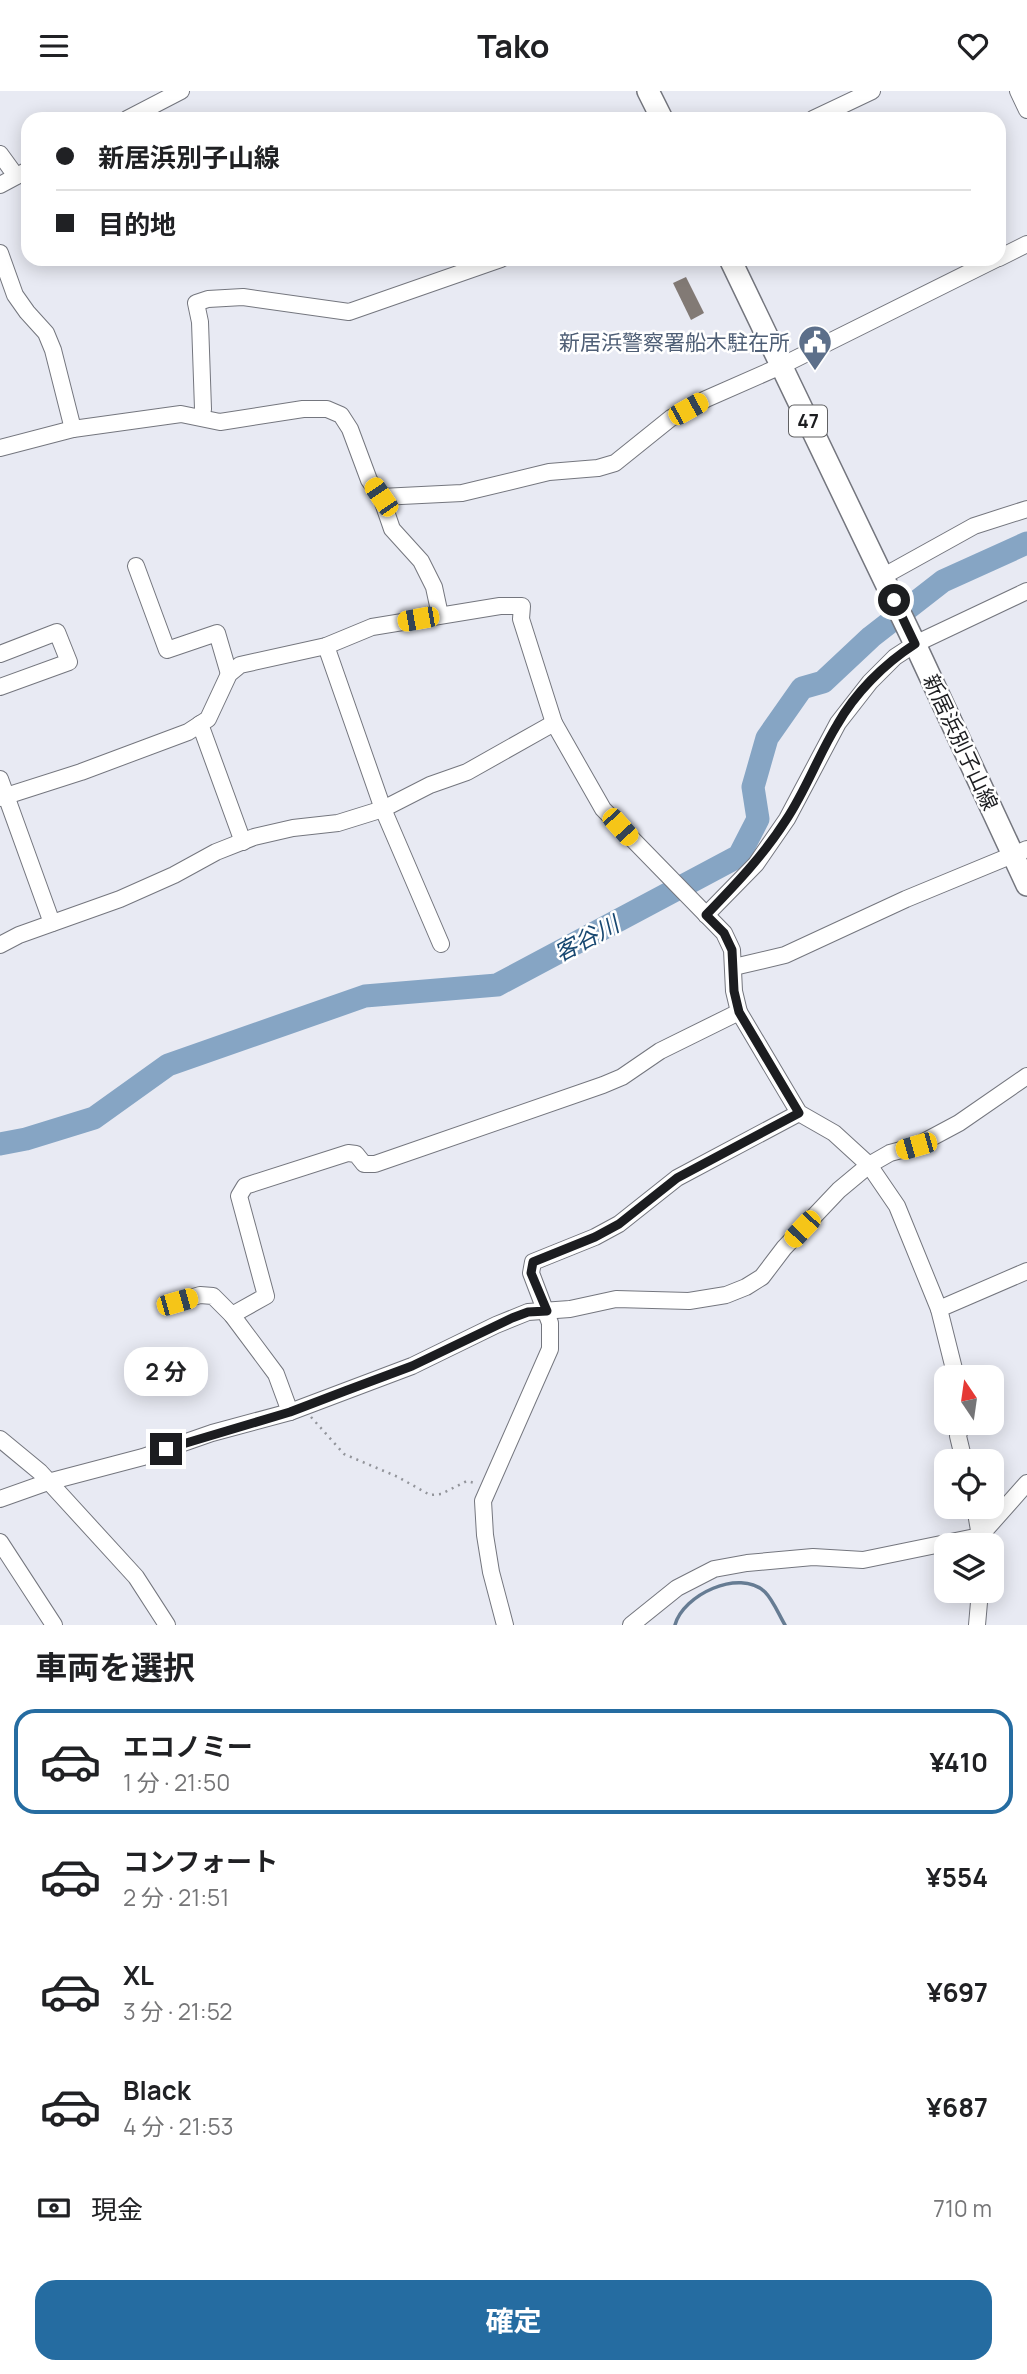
<!DOCTYPE html>
<html lang="ja">
<meta charset="utf-8">
<style>
:root{--surface:#fff;--page:#f2f2f2;--text:#202124;--muted:#757577;--line:#e0e0e0;--accent:#256ca1}
body{margin:0;font-family:Manrope,"Noto Sans JP",sans-serif;background:var(--page);color:var(--text);height:100vh;display:flex;flex-direction:column;font-size:26px;white-space:nowrap}
*{box-sizing:border-box;margin:0}
p{font-size:23px;color:var(--muted)}
.icon{flex:none;width:38px;height:38px;fill:none;stroke:currentColor;stroke-width:2;stroke-linecap:round;stroke-linejoin:round}
.map{position:relative;height:1534px;overflow:hidden}
.side{display:flex;flex-direction:column;background:var(--surface);flex:1}
.side>*{flex:none}
.top-card{position:absolute;left:21px;top:21px;width:985px;height:154px;border-radius:21px;box-shadow:0 4px 18px #0003;display:grid;align-content:center;height:154px;padding:0 35px;background:var(--surface)}
.needle{width:46px;rotate:347deg}
.controls{position:absolute;left:934px;top:1274px;display:grid;gap:14px}
.controls a{display:grid;place-items:center;width:70px;height:70px;border-radius:14px;background:var(--surface);box-shadow:0 4px 18px #0003;font-size:35px}
.end{position:absolute;width:32px;height:32px;margin:-16px;border:9px solid #1c1d20;background:#fff;box-shadow:0 0 0 4px #fff}
.from{border-radius:50%}
.bubble{position:absolute;height:49px;border-radius:21px;background:var(--surface);box-shadow:0 4px 18px #0003;font-size:23px;font-weight:700;line-height:49px;text-align:center}
.car{position:absolute;width:21px;height:42px;margin:-21px -10px;border-radius:9px;box-shadow:0 0 5px 2px #0007;background:linear-gradient(#f5c518 24%,#345 0 40%,#f5c518 0 76%,#345 0 86%,#f5c518 0)}
.top-card b{display:flex;align-items:center;gap:24px;height:66px;font-size:26px}
.top-card b+b{border-top:2px solid var(--line)}
.top-card i{width:18px;height:18px;background:var(--text)}
ul{padding:0;list-style:none}
li{display:flex;align-items:center;gap:21px;height:105px;margin:0 14px 10px;padding:0 21px;border:4px solid transparent;border-radius:21px}
li div{flex:1}
li b{display:block;font-size:26px}
li em{font-style:normal;font-weight:700}
li.current{border-color:var(--accent)}
li>.icon{width:63px;height:63px;stroke-width:1.5}
h2{padding:0 35px;font-size:32px;line-height:84px}
.pay{display:flex;align-items:center;gap:18px;height:77px;padding:0 35px;font-size:26px}
.pay p{margin-inline-start:auto}
.action{display:flex;gap:14px;margin-top:auto;padding:14px 35px}
.action a{flex:1;height:80px;border-radius:21px;background:var(--accent);color:#fff;font-size:28px;font-weight:700;line-height:80px;text-align:center}
header{display:flex;justify-content:space-between;align-items:center;height:91px;padding:0 35px;background:var(--surface);font-size:32px;font-weight:700}
.map>svg:first-child{display:block}
.lines{fill:none;stroke-linecap:round;stroke-linejoin:round}
.stream{stroke:#667c93;stroke-width:3.5}
.river{stroke:#86a5c4;stroke-width:23}
.building{fill:#827a75}
.minor-casing{stroke:#74767e;stroke-width:18}
.major-casing{stroke:#74767e;stroke-width:24}
.path{stroke:#93959b;stroke-width:2.5;stroke-dasharray:2 5;stroke-linecap:butt}
.minor{stroke:#fff;stroke-width:16}
.major{stroke:#fff;stroke-width:21}
.route{stroke:#1c1d20;stroke-width:9}
.labels{text-anchor:middle;dominant-baseline:central;stroke-width:5;stroke-linejoin:round;paint-order:stroke}
.shield{fill:#fff;stroke:#606163;stroke-width:2}
.shield-label{font-size:19px;font-weight:bold;fill:#1c1d20}
.service-label{font-size:21px;fill:#4e5e75;stroke:#fff;text-anchor:end}
.street-label{font-size:21px;fill:#1c1d20;stroke:#fff}
.water-label{font-size:23px;font-style:italic;fill:#184871;stroke:#fff}
</style>
<header><svg class="icon" aria-label="menu" viewBox="0 0 24 24"><path d="M4 6h16M4 12h16M4 18h16"/></svg>Tako<svg class="icon" aria-label="heart" viewBox="0 0 24 24"><path d="M12 20l-8-8c-3-5 5-10 8-4 3-6 11-1 8 4z"/></svg></header>
<div class="map">
<svg width="1027" height="1534" viewBox="0 0 1027 1534">
<rect width="100%" height="100%" fill="#e8eaf3"/>
<g class="lines">
<!-- stream -->
<path class="stream" d="M675,1534C683,1504 739,1477 765,1501C773,1509 779,1524 785,1534"/>
<!-- river -->
<path class="river" d="M0,1053L26,1048L94,1027L168,974L365,905L497,894L739,765L758,728L753,696L767,647L802,597L823,591L871,546L943,490L1027,452"/>
</g>
<!-- building -->
<path class="building" d="M686,186L704,222L691,229L673,192Z"/>
<g class="lines">
<!-- minor casing -->
<g class="minor-casing">
<g id="minor">
<path d="M1018,0L1027,19"/>
<path d="M127,28L181,0"/>
<path d="M813,28L872,0"/>
<path d="M0,63L16,85"/>
<path d="M0,94L28,79"/>
<path d="M0,162L15,204L27,221L46,242L53,259L73,338"/>
<path d="M999,167L1027,153"/>
<path d="M201,326L203,318L200,231L196,212L208,208L243,206L349,221L501,168"/>
<path d="M0,357L73,338L181,323L220,331L303,318H327L341,324L350,338L369,389L381,406L392,438L421,470L434,496L440,524"/>
<path d="M381,406L462,402L549,381L598,377L615,372L671,327L706,308L781,275L996,168"/>
<path d="M136,475L167,559L217,542L229,583"/>
<path d="M882,486L974,435L1027,418"/>
<path d="M326,555L383,718L441,853"/>
<path d="M0,563L57,541L69,571L0,596"/>
<path d="M200,633L243,751"/>
<path d="M0,688L52,832"/>
<path d="M0,707L81,681L188,641L208,628L229,583L240,574L326,555L372,536L500,515H522L521,528L554,632L603,718L724,842L732,859L734,900L739,921L799,1022L834,1042L869,1074L897,1115L939,1218"/>
<path d="M706,824L756,773L787,728L838,632L870,591L895,566L915,553L1027,500"/>
<path d="M0,854L19,844L120,808L174,784L216,761L254,746L293,737L338,732L383,718L430,694L467,681L554,632"/>
<path d="M734,876L785,864L906,808L1027,758"/>
<path d="M177,1211L200,1204L213,1205L232,1224L276,1283L290,1321"/>
<path d="M232,1224L266,1205L239,1105L245,1095L348,1062L356,1063L364,1073H375L603,994L622,986L660,960L739,921"/>
<path d="M956,1286L939,1218L1027,1180"/>
<path d="M962,1332L958,1345L964,1370"/>
<path d="M0,1348L40,1381L136,1486L167,1534"/>
<path d="M0,1408L48,1391L143,1366L212,1342L290,1321L412,1275L496,1234L528,1221L570,1218L616,1208L689,1210L726,1204L746,1196L762,1186L784,1157L839,1099L869,1074L890,1062L916,1055L959,1032L1027,985"/>
<path d="M975,1416L981,1451"/>
<path d="M0,1451L54,1534"/>
<path d="M505,1534L491,1481L485,1444L483,1410L550,1258V1232L531,1182L533,1171L595,1146L619,1133L677,1087L799,1022"/>
<path d="M631,1534L677,1497L714,1478L747,1472L813,1466L863,1469L980,1445L1027,1392"/>
<path d="M977,1534L980,1500"/>
</g>
</g>
<!-- major casing -->
<g class="major-casing">
<g id="major">
<path d="M648,0L662,28"/>
<path d="M730,168L915,553L1027,794"/>
</g>
</g>
<!-- path -->
<path class="path" d="M311,1326L344,1363L398,1386L430,1404L441,1403L467,1390L475,1392"/>
<!-- minor -->
<use href="#minor" class="minor"/>
<!-- major -->
<use href="#major" class="major"/>
</g>
<g class="lines">
<!-- route -->
<path class="route" d="M166,1358L290,1321L345,1300L412,1275L512,1227L528,1221L547,1220L531,1182L533,1171L595,1146L619,1133L677,1087L799,1022L739,921L734,900L732,859L724,842L706,824C735,794 763,765 786,729C806,699 818,665 837,634C855,602 884,573 915,553L894,509"/>
</g>
<!-- icons -->
<defs>
<g id="civic-pin" transform="scale(1.75)"><path d="M0 17L-7.5 6A9.5 9.5 0 1 1 7.5 6Z" fill="#5c6f8a" stroke="#fff"/><path d="M-.6-6.5H3V-4.5H.6V-3L4-1V1h2V6H-6V1h2V-1L-.6-3ZM-1.2 2.5V6h2.4V2.5Z" fill="#fff"/></g>
</defs>
<g fill-rule="evenodd">
<use href="#civic-pin" x="815" y="251"/>
</g>
<g class="labels">
<!-- shield labels -->
<rect class="shield" x="789" y="314.5" width="38" height="31" rx="5"/>
<g class="shield-label">
<text x="808" y="330">47</text>
</g>
<!-- service labels -->
<g class="service-label">
<text x="790" y="251">新居浜警察署船木駐在所</text>
</g>
<!-- street labels -->
<g class="street-label">
<text transform="translate(961 651) rotate(65)">新居浜別子山線</text>
</g>
<!-- water labels -->
<g class="water-label">
<text transform="translate(586 847) rotate(-28)">客谷川</text>
</g>
</g>
</svg>
<div class="controls">
<a><svg class="needle" viewBox="-14 -14 28 28"><path d="M0-13l5 13h-10z" fill="#e53935"/><path d="M0 13l5-13h-10z" fill="#757577"/></svg></a>
<a><svg class="icon" aria-label="locate" viewBox="0 0 24 24"><circle cx="12" cy="12" r="6"/><path d="M12 2v4M12 18v4M2 12h4M18 12h4"/></svg></a>
<a><svg class="icon" aria-label="layers" viewBox="0 0 24 24"><path d="M12 4l9 5-9 5-9-5zM3 14l9 5 9-5"/></svg></a>
</div>
<i class="end from" style="left:894px;top:509px"></i>
<i class="end" style="left:166px;top:1358px"></i>
<div class="bubble" style="left:124px;top:1256px;width:84px">2 分</div>
<i class="car" style="left:688px;top:318px;rotate:61deg"></i>
<i class="car" style="left:381px;top:406px;rotate:326deg"></i>
<i class="car" style="left:418px;top:528px;rotate:260deg"></i>
<i class="car" style="left:620px;top:736px;rotate:138deg"></i>
<i class="car" style="left:916px;top:1055px;rotate:254deg"></i>
<i class="car" style="left:802px;top:1138px;rotate:223deg"></i>
<i class="car" style="left:177px;top:1211px;rotate:74deg"></i>
<div class="top-card">
<b><i class="from"></i>新居浜別子山線</b>
<b><i></i>目的地</b>
</div>
</div>
<section class="side">
<h2>車両を選択</h2>
<ul>
<li class="current"><svg class="icon" aria-label="car" viewBox="0 0 24 24"><path d="M5 17H2v-5l4-1 3-4h7l3 4 3 1v5h-3M9 17h6M6 11h13"/><circle cx="7" cy="17" r="2"/><circle cx="17" cy="17" r="2"/></svg><div><b>エコノミー</b><p>1 分 · 21:50</p></div><em>¥410</em></li>
<li><svg class="icon" aria-label="car" viewBox="0 0 24 24"><path d="M5 17H2v-5l4-1 3-4h7l3 4 3 1v5h-3M9 17h6M6 11h13"/><circle cx="7" cy="17" r="2"/><circle cx="17" cy="17" r="2"/></svg><div><b>コンフォート</b><p>2 分 · 21:51</p></div><em>¥554</em></li>
<li><svg class="icon" aria-label="car" viewBox="0 0 24 24"><path d="M5 17H2v-5l4-1 3-4h7l3 4 3 1v5h-3M9 17h6M6 11h13"/><circle cx="7" cy="17" r="2"/><circle cx="17" cy="17" r="2"/></svg><div><b>XL</b><p>3 分 · 21:52</p></div><em>¥697</em></li>
<li><svg class="icon" aria-label="car" viewBox="0 0 24 24"><path d="M5 17H2v-5l4-1 3-4h7l3 4 3 1v5h-3M9 17h6M6 11h13"/><circle cx="7" cy="17" r="2"/><circle cx="17" cy="17" r="2"/></svg><div><b>Black</b><p>4 分 · 21:53</p></div><em>¥687</em></li>
</ul>
<div class="pay"><svg class="icon" aria-label="cash" viewBox="0 0 24 24"><path d="M3 7h18v10H3z"/><circle cx="12" cy="12" r="2"/></svg>現金<p>710 m</p></div>
<div class="action"><a>確定</a></div>
</section>
